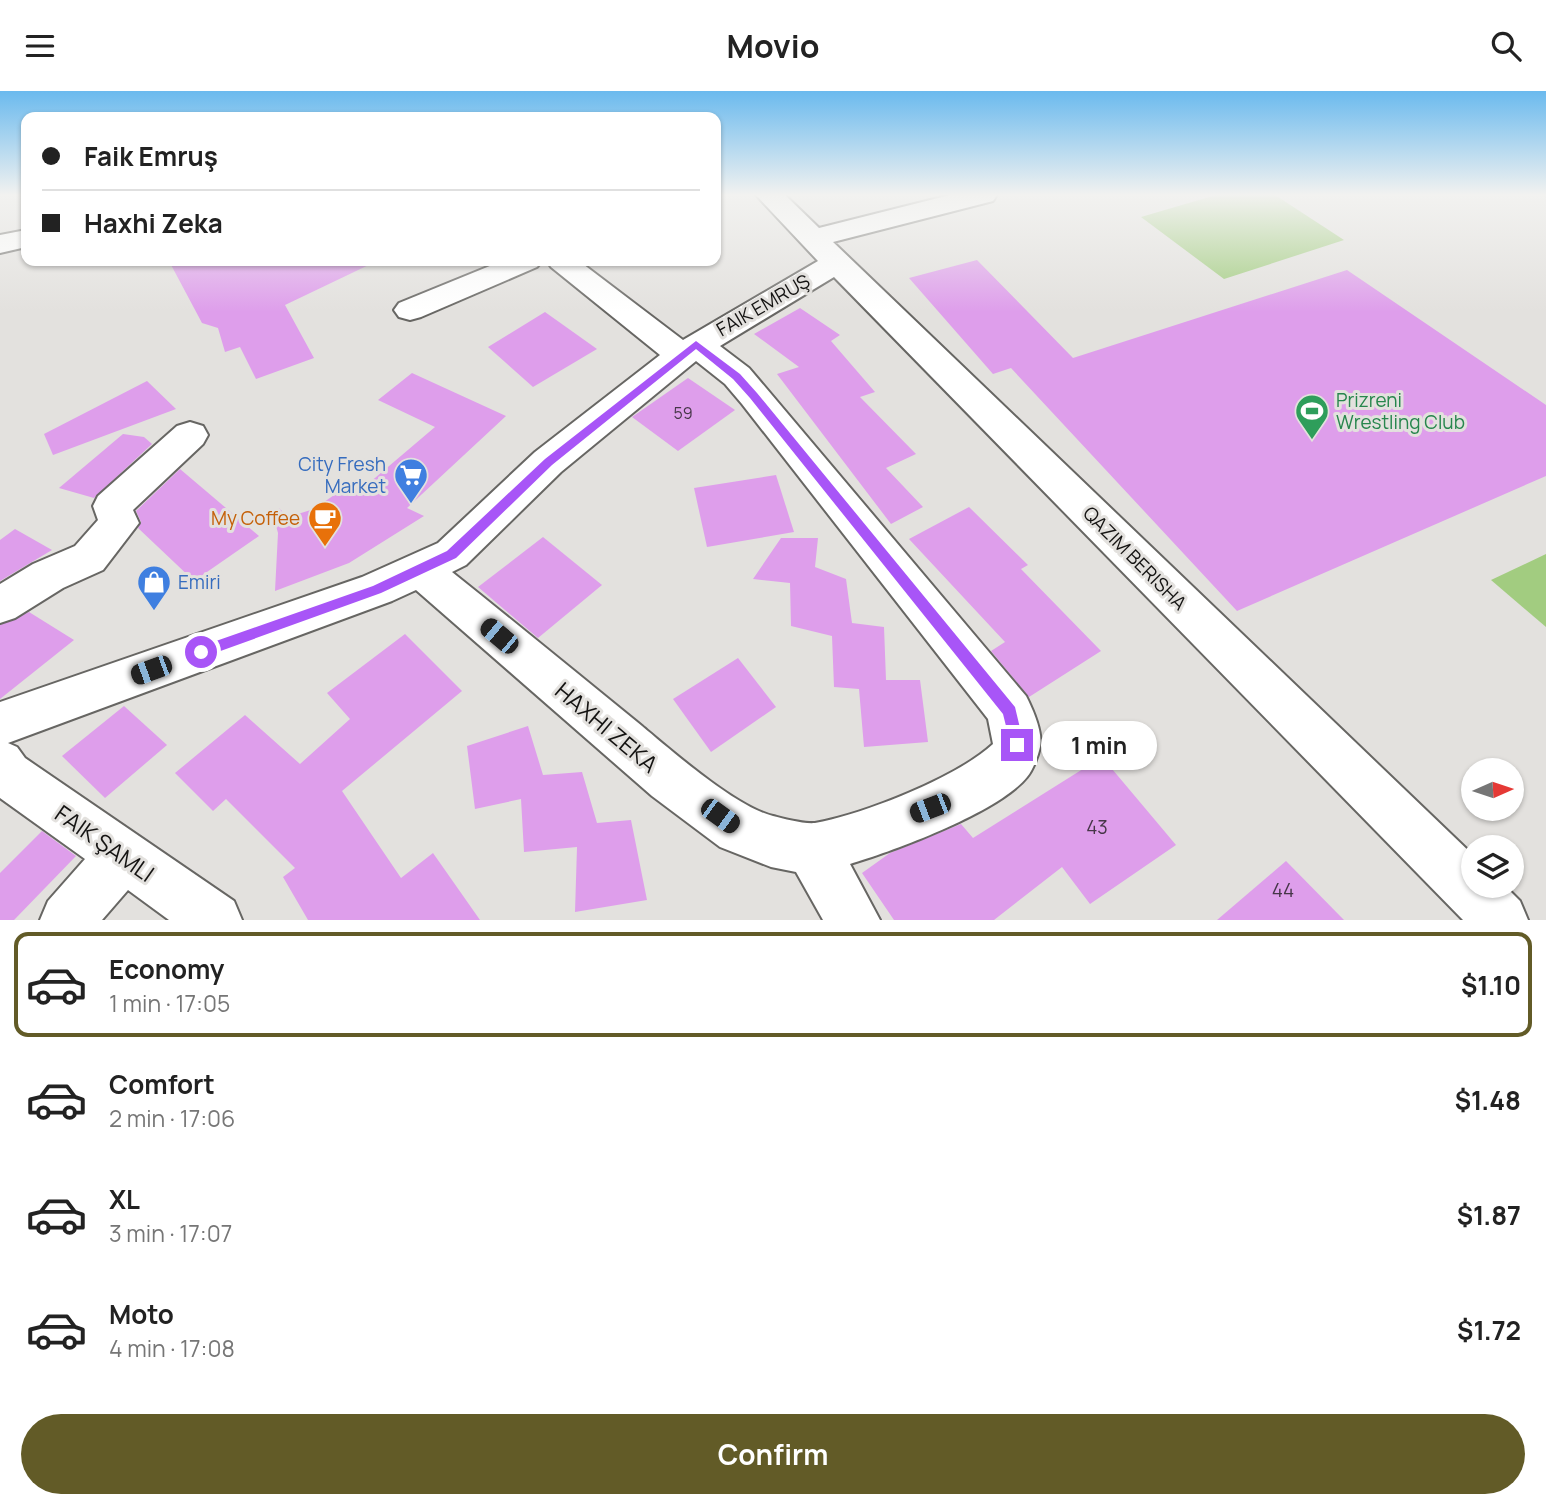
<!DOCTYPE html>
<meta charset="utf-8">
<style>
:root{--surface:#fff;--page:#f2f2f2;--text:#222;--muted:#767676;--line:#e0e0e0;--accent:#625b27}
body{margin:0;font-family:Manrope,sans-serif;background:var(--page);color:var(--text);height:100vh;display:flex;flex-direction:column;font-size:26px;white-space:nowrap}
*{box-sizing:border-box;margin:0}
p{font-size:23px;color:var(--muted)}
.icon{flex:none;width:38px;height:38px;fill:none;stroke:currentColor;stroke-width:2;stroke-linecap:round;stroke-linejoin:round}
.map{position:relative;height:829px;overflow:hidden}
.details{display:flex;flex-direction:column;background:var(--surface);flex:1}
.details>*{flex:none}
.hud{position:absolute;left:21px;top:21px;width:700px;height:154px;border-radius:14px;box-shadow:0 2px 5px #0004;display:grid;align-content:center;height:154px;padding:0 21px;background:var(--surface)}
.needle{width:46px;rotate:87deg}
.controls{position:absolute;left:1461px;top:667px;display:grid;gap:14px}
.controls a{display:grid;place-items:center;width:63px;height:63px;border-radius:50%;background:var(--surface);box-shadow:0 2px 5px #0004;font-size:35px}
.end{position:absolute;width:32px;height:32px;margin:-16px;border:9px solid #a855f7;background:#fff;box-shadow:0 0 0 4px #fff}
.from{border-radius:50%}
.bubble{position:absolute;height:49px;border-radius:24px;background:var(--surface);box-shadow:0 2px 5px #0004;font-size:23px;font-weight:700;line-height:49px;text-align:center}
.car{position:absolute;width:21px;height:42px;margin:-21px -10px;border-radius:9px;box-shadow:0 0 5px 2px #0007;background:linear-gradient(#222 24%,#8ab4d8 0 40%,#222 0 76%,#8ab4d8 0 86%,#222 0)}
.hud b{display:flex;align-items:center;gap:24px;height:66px;font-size:26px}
.hud b+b{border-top:2px solid var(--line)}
.hud i{width:18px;height:18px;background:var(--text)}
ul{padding:12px 0 0;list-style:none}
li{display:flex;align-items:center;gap:21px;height:105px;margin:0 14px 10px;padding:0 7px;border:4px solid transparent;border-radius:14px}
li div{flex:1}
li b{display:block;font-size:26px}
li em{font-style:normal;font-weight:700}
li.active{border-color:var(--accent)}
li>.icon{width:63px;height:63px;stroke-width:1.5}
.cta{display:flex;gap:14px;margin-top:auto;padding:14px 21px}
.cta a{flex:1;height:80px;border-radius:42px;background:var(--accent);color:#fff;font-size:28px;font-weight:700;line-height:80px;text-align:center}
header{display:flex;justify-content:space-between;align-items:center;height:91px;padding:0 21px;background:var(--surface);font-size:32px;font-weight:700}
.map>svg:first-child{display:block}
.green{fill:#a2cc80}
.building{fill:#de9eeb}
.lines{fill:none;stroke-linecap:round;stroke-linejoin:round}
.minor-casing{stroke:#676663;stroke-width:4}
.minor{fill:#fff;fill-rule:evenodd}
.route{fill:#a855f7}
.labels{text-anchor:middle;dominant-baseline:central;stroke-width:6;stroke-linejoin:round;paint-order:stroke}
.number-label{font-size:16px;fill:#463648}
.street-label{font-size:19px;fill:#141312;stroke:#e3e1de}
.leisure-label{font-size:19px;fill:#27864d;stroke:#e3e1de;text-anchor:start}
.shop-label{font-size:19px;fill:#366cbe;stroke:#e3e1de;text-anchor:end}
.food-label{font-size:19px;fill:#c56008;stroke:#e3e1de;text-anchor:end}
.near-number-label{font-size:19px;fill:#463648}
.near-street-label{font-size:23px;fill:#141312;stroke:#e3e1de}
</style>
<header><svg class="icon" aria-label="menu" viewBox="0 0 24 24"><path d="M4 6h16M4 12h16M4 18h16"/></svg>Movio<svg class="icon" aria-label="search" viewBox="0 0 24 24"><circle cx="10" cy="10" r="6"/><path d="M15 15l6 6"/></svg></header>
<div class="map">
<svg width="1546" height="829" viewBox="0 0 1546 829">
<rect width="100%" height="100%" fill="#e3e1de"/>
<!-- green -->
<g class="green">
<path d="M1216,104H1275L1344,149L1224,188L1141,126Z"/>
<path d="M1546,463V536L1491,489Z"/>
</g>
<!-- building -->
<g class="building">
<path d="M977,169L1073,267L1347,179L1546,314V385L1237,520L1011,277L993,283L909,187Z"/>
<path d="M169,170H377L285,214L314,267L256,288L240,256L225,261L218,237L202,232Z"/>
<path d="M800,217L840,244L831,250L875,301L860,306L916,363L886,377L923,416L891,433L777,283L799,276L754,243Z"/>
<path d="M545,221L597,258L533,296L488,256Z"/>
<path d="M412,282L506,325L407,417L424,425L349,472L275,500L278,442L275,431L278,430L279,417L288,426L314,418L350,393L362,398L435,336L378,309Z"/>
<path d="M688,287L735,319L678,360L632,326Z"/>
<path d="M147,290L176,318L53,364L44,343Z"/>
<path d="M123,343L144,346L152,353L94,407L59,397Z"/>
<path d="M180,378L259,445L194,490L138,437L141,431L136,420Z"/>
<path d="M776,384L794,441L707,456L694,397Z"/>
<path d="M969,416L1028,474L1021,478L1101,560L1029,606L991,560L1005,551L909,448Z"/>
<path d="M15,438L52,459L0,490V449Z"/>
<path d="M543,446L602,494L538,547L478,496Z"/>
<path d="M781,447H818L815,476L846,488L852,532L884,536L886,589H920L928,651L864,656L859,598L834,596L832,545L791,535L790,492L753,488Z"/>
<path d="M29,521L74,549L0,608V534Z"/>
<path d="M405,543L462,600L342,700L401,787L433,762L480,829H308L283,786L295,777L226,708L213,720L175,682L245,624L300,673L350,628L327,602Z"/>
<path d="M738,567L776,616L711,661L673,608Z"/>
<path d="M124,615L167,654L105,707L62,665Z"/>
<path d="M528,635L543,684L582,681L597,732L631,729L647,809L575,821L577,756L524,761L521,708L475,718L467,655Z"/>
<path d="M1102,666L1176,754L1090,813L1062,776L994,829H894L862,782L890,762L961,733L973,747Z"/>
<path d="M42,740L76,765L14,829H0V782Z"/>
<path d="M1286,770L1344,829H1217Z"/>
</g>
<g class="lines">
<!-- minor casing -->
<g class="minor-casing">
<g id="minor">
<path d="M756,104H785L819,137L950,104H997L993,110L833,151L1474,765V794H1504L1520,810L1528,829H1463L834,186L720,255L749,277L766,297L1026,605C1033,619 1043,641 1040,656C1038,665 1033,679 1027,686C999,721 894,760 850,773L880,829H823L796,781L771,776L720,756L652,705L416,499L392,510L8,652L17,656L25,667L234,810L242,829H169L128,799L102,829H40L48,810L85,768L0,707V611L362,486L438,452L535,361L660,264L551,176L547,170H579L683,249L818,170ZM696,270L725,293L742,313L988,628L993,653C956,687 864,723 815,732C803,733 785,728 773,725C736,716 673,661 642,635C579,584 516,532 452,481L466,474L561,381Z"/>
<path d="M26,139V156L0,162V144Z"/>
<path d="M502,170H542L537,176L421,226L410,229L399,226L394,219L399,212Z"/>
<path d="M190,331L203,335L208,344L203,353L133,419L139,432L103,479L63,497L15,527L0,532V493L33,473L75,455L98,429L93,415L98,405L177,335Z"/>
</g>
</g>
<!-- minor -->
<use href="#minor" class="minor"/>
</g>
<!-- sky -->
<linearGradient id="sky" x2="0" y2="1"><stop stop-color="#6bbaee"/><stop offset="0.47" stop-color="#f2f2f0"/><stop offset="1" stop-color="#f2f2f0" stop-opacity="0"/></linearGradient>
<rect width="1546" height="221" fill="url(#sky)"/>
<!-- route -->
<path class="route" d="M696,250L740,283L757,302L1015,616L1024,654L1022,659H1012L1003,623L750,307L733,288L696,258L552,374L456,467L381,502L201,567L196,565V557L373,495L447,460L545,368Z"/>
<!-- icons -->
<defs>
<g id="stadium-pin" transform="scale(1.75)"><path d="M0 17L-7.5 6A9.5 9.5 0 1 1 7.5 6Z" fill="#2e9e5b" stroke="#e3e1de"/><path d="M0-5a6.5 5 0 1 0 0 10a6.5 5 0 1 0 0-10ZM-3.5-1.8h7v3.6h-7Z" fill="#fff"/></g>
<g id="supermarket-pin" transform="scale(1.75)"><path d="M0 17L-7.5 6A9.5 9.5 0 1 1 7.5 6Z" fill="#3f7fe0" stroke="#e3e1de"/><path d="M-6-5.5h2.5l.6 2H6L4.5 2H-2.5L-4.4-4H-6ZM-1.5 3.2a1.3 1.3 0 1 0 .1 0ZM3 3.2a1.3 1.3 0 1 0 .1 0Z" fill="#fff"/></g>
<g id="cafe-pin" transform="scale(1.75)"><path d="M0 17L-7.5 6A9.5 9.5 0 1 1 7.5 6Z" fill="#e8710a" stroke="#e3e1de"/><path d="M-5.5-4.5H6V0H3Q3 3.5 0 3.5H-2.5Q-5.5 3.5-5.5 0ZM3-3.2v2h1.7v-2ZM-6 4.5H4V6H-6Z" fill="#fff"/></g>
<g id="shop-pin" transform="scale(1.75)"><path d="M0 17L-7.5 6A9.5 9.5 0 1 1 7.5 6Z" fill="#3f7fe0" stroke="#e3e1de"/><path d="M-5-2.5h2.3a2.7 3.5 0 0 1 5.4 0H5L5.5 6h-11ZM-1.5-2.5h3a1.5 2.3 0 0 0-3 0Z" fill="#fff"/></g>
</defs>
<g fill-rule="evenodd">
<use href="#stadium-pin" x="1312" y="320"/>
<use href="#supermarket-pin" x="411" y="384"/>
<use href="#cafe-pin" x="325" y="427"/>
<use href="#shop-pin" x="154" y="491"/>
</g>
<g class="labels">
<!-- number labels -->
<g class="number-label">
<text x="683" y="322">59</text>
</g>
<!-- street labels -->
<g class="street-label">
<text transform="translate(763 214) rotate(-30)">FAIK EMRUŞ</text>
<text transform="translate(1135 467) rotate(45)">QAZIM BERISHA</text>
</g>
<!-- leisure labels -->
<g class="leisure-label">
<text x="1336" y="309">Prizreni<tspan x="1336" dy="22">Wrestling Club</tspan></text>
</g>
<!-- shop labels -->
<g class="shop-label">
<text x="386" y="373">City Fresh<tspan x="386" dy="22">Market</tspan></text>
<text x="178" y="491" text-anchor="start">Emiri</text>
</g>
<!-- food labels -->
<g class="food-label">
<text x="300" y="427">My Coffee</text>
</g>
<!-- near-number labels -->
<g class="near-number-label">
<text x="1097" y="736">43</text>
<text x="1283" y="799">44</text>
</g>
<!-- near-street labels -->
<g class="near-street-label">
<text transform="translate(607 636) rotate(40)">HAXHI ZEKA</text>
<text transform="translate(105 752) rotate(35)">FAIK ŞAMLI</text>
</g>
</g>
</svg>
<div class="controls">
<a><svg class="needle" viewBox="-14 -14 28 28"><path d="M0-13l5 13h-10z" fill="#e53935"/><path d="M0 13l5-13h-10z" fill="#767676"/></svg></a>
<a><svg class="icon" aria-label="layers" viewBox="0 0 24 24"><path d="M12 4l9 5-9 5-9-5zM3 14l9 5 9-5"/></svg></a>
</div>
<i class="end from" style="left:201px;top:561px"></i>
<i class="end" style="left:1017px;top:654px"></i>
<div class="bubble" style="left:1041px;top:630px;width:116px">1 min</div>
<i class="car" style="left:499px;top:545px;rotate:310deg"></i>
<i class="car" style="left:151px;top:579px;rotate:250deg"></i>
<i class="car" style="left:930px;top:717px;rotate:249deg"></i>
<i class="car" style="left:720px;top:725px;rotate:126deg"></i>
<div class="hud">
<b><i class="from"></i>Faik Emruş</b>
<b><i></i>Haxhi Zeka</b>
</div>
</div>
<section class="details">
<ul>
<li class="active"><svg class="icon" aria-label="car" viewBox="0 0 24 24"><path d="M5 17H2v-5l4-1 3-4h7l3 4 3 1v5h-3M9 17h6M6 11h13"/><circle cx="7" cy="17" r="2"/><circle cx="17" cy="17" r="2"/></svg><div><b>Economy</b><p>1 min · 17:05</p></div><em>$1.10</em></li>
<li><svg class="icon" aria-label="car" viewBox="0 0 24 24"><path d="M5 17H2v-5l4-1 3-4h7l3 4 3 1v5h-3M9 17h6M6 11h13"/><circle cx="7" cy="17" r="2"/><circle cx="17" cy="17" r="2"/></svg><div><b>Comfort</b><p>2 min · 17:06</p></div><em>$1.48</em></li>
<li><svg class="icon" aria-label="car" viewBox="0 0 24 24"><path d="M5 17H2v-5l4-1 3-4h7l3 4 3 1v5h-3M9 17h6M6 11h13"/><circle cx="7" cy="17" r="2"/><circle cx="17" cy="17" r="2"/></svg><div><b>XL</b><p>3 min · 17:07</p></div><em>$1.87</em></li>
<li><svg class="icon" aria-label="car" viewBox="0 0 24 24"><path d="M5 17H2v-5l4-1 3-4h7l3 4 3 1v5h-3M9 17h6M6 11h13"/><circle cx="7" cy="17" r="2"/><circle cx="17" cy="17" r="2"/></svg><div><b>Moto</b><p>4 min · 17:08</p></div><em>$1.72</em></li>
</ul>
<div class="cta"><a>Confirm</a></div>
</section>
